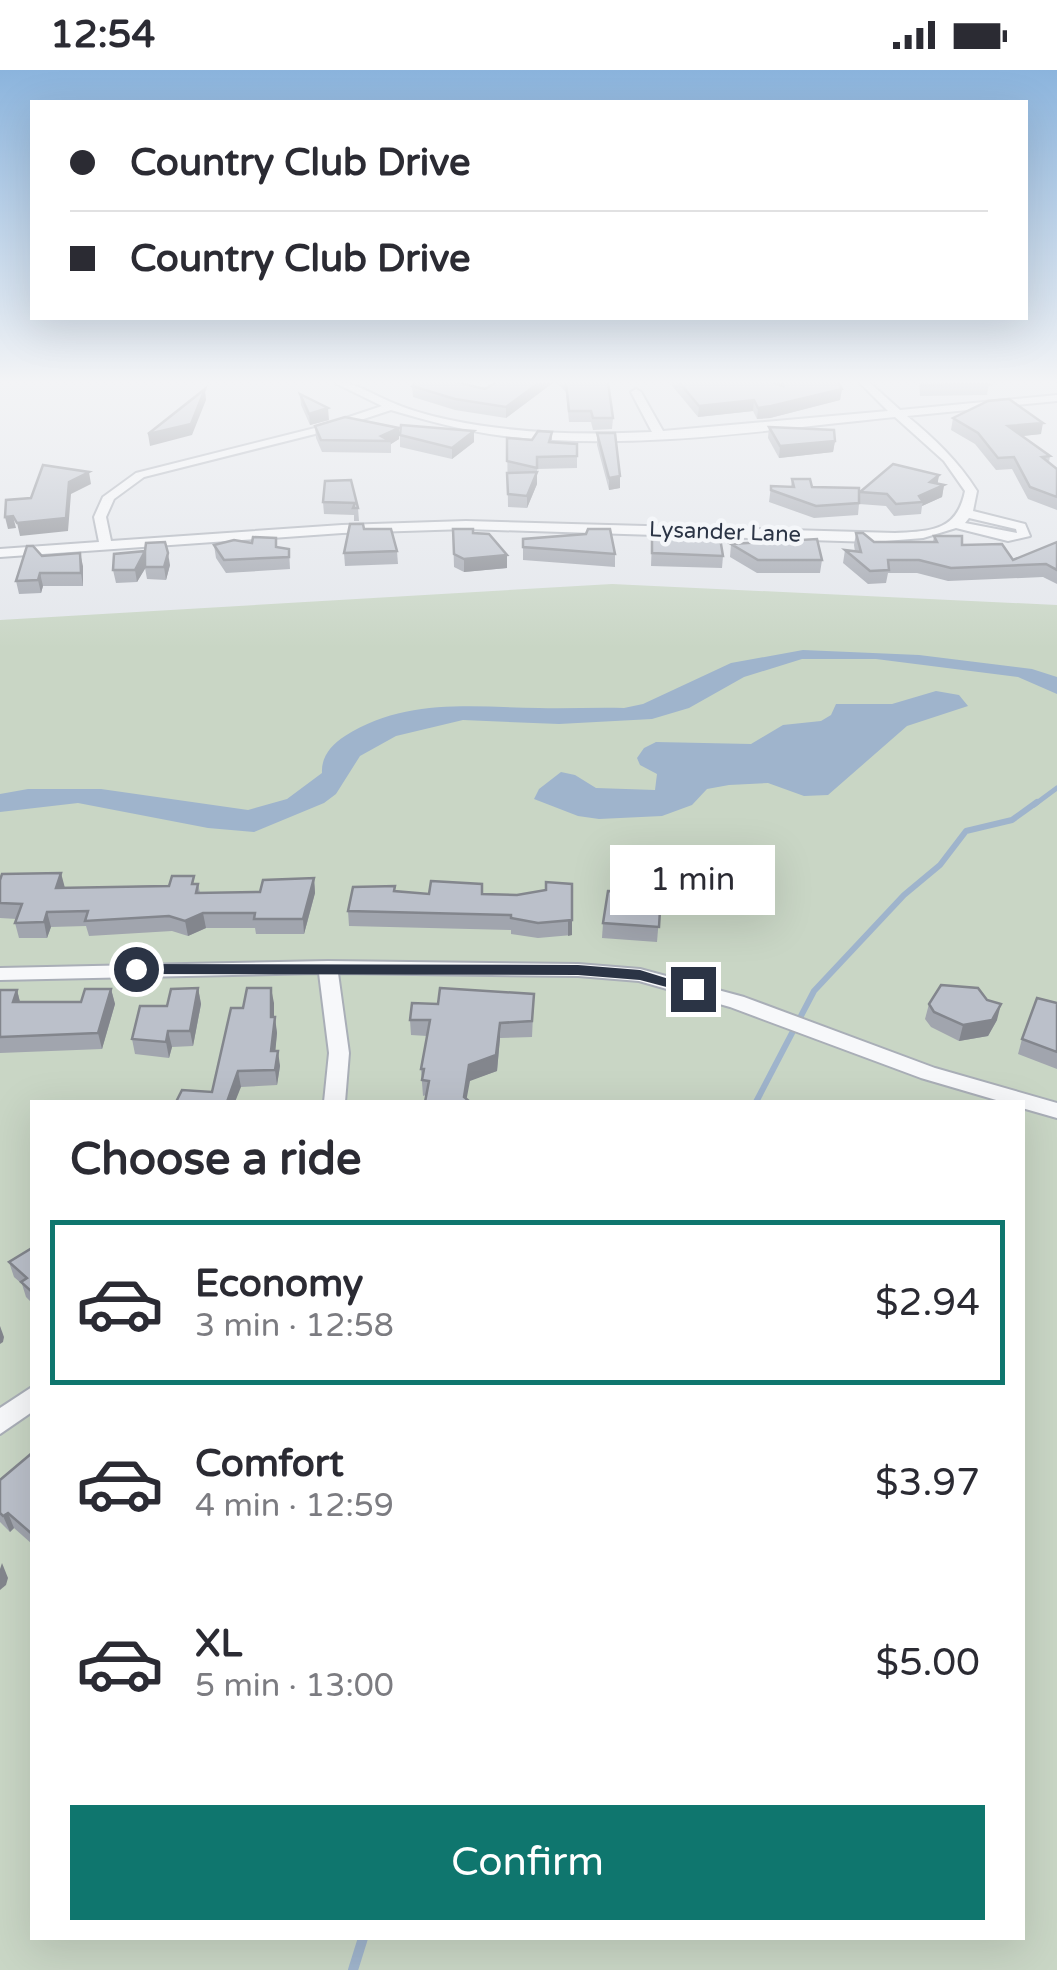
<!DOCTYPE html>
<meta charset="utf-8">
<style>
:root{--surface:#fff;--page:#f2f2f3;--text:#2b2b33;--muted:#7c7c81;--line:#e1e1e2;--accent:#0f766e}
body{margin:0;font-family:"Varela Round",sans-serif;background:var(--page);color:var(--text);height:100vh;display:flex;flex-direction:column;font-size:38px;white-space:nowrap}
*{box-sizing:border-box;margin:0}
p{font-size:32px;color:var(--muted)}
.icon{flex:none;width:55px;height:55px;fill:none;stroke:currentColor;stroke-width:2;stroke-linecap:round;stroke-linejoin:round}
.map{position:relative;flex:1;overflow:hidden}
.side{position:absolute;left:30px;top:1030px;width:995px;height:840px;display:flex;flex-direction:column;background:var(--surface);border-radius:0px;box-shadow:0 10px 40px #0002}
.side>*{flex:none}
.guide{position:absolute;left:30px;top:30px;width:998px;height:220px;border-radius:0px;box-shadow:0 10px 40px #0002;display:grid;align-content:center;height:220px;padding:0 40px;background:var(--surface)}
.end{position:absolute;width:45px;height:45px;margin:-22px;border:12px solid #2b3445;background:#fff;box-shadow:0 0 0 5px #fff}
.from{border-radius:50%}
.bubble{position:absolute;height:70px;border-radius:0px;background:var(--surface);box-shadow:0 10px 40px #0002;font-size:32px;font-weight:600;line-height:70px;text-align:center}
.guide b{display:flex;align-items:center;gap:35px;height:95px;font-size:38px}
.guide b+b{border-top:2px solid var(--line)}
.guide i{width:25px;height:25px;background:var(--text)}
ul{padding:0;list-style:none}
li{display:flex;align-items:center;gap:30px;height:165px;margin:0 20px 15px;padding:0 20px;border:5px solid transparent;border-radius:0px}
li div{flex:1}
li b{display:block;font-size:38px}
li em{font-style:normal;font-weight:600}
li.on{border-color:var(--accent)}
li>.icon{width:90px;height:90px;stroke-width:1.5}
h2{padding:0 40px;font-size:45px;line-height:120px}
.button{display:flex;gap:20px;margin-top:auto;padding:20px 40px}
.button a{flex:1;height:115px;border-radius:0px;background:var(--accent);color:#fff;font-size:40px;font-weight:600;line-height:115px;text-align:center}
.status{display:flex;justify-content:space-between;align-items:center;height:70px;padding:0 50px;background:var(--surface);direction:ltr}
.status svg{height:28px;fill:currentColor}
.map>svg:first-child{display:block}
.green{fill:#c9d6c5;fill-rule:evenodd}
.water{fill:#9fb4cc}
.lines{fill:none;stroke-linecap:round;stroke-linejoin:round}
.stream-far2{stroke:#9fb4cc;stroke-width:5}
.stream-far1{stroke:#9fb4cc;stroke-width:6}
.stream{stroke:#9fb4cc;stroke-width:10}
.street-casing{stroke:#a9aeb7;stroke-width:4}
.street{fill:#f7f8fa;fill-rule:evenodd}
.wall{fill:#a1a5ae}
.shaded-wall{fill:#83868d}
.building{fill:#bbc0ca;stroke:#83868d;stroke-width:2.5}
.route{fill:#2b3445}
.labels{text-anchor:middle;dominant-baseline:central;stroke-width:9;stroke-linejoin:round;paint-order:stroke}
.far-street-label{font-size:22px;fill:#2b3445;stroke:#f4f6f9}
</style>
<div class="status"><b>12:54</b><svg viewBox="0 0 49 12"><path d="M0 12V9h3v3zM5 12V6h3v6zM10 12V3h3v9zM15 12V0h3v12zM26 1h20v11H26zM47 4h2v5h-2z"/></svg></div>
<div class="map">
<svg width="1057" height="1900" viewBox="0 0 1057 1900">
<rect width="100%" height="100%" fill="#e4e7ec"/>
<!-- green -->
<path class="green" d="M612,514L1057,535V1900H0V550ZM32,1032H1022V1868H32Z"/>
<!-- water -->
<g class="water">
<path d="M803,580L919,585L1032,599L1057,607V624L1018,607L876,589H802L744,607L689,638L652,649L559,654L463,650L396,666L360,686L336,724L324,733L254,762L208,758L78,733L0,742V724L28,719H101L248,740L287,729L322,703C321,687 331,675 345,666C405,628 471,637 539,638C567,639 596,637 624,638L643,634L731,593Z"/>
<path d="M936,621L959,625L968,636L907,656L828,725L804,726L768,713L729,715L707,719L692,735L662,746L599,749L578,746L534,729L539,719L561,702L575,705L596,718L655,720L657,704L640,695L637,688L644,678L656,672L751,674L783,655L821,651L831,645L836,634H892Z"/>
</g>
<g class="lines">
<!-- stream-far2 -->
<path class="stream-far2" d="M1034,735L1057,718"/>
<!-- stream-far1 -->
<path class="stream-far1" d="M756,1032L814,921L904,825L940,795L966,761L1012,750L1037,732"/>
<!-- stream -->
<path class="stream" d="M353,1900L363,1868"/>
<!-- street casing -->
<g class="street-casing">
<g id="street">
<path d="M333,312C353,311 372,324 391,332C409,340 431,346 450,350C516,364 584,365 652,362L631,322L636,319L641,322L663,361L888,341L859,312H869L900,340L1057,325V331L907,346C935,369 958,391 977,421L973,441L1025,454L1030,466L1008,471L956,458L923,468L873,472L466,459L342,463L0,487V479L99,472L94,447L103,427L136,403L319,357L382,336ZM391,340C428,351 465,361 504,366C633,381 766,360 895,347L944,391L965,421C957,461 932,461 895,463L466,451L342,455L111,471L106,447L114,429L144,407L327,361ZM969,448L1016,459L1017,463L965,453Z"/>
<path d="M328,891L578,894L640,899L744,927L935,998L1057,1033V1048L1022,1038V1032H1003L921,1008L730,937L639,911L578,906L338,903L349,983L345,1032H324L329,983L319,903L0,910V898Z"/>
<path d="M32,1317V1342L0,1364V1338Z"/>
</g>
</g>
<!-- street -->
<use href="#street" class="street"/>
</g>
<!-- wall -->
<g class="wall">
<path d="M554,312L506,348L455,340L413,327L412,316L485,319Z"/>
<path d="M556,312H608L613,348L612,359L593,360L591,352H569L566,322Z"/>
<path d="M669,312H771L780,316V312H838L842,319L840,330L770,348L757,349L753,341L698,347Z"/>
<path d="M919,312H986L989,314L987,325L920,326Z"/>
<path d="M300,324L329,350L310,355L301,335Z"/>
<path d="M953,348L1041,364L1022,366L1050,386L1049,392L1057,399V440L1028,429L1012,399L996,400L975,374L951,360Z"/>
<path d="M315,356L399,358V369L391,374V383L322,382L316,368Z"/>
<path d="M769,357L835,371L833,382L779,388L768,368Z"/>
<path d="M552,362V372L577,374V398L537,399V414L527,438L508,437L507,368L532,370Z"/>
<path d="M597,363L620,406V418L609,420L597,375Z"/>
<path d="M400,365L474,372L452,389L400,377Z"/>
<path d="M939,405L937,414L944,415L942,427L922,436L921,444L894,446L886,436L859,434L858,445L814,448L769,432L771,416L791,417L792,409L812,417L859,428L860,422Z"/>
<path d="M351,410L358,438L359,451H354V445L324,444L323,432Z"/>
<path d="M364,459L397,481L398,494L345,496L344,483Z"/>
<path d="M453,459L473,463L507,498L464,502L454,497Z"/>
<path d="M856,463L874,472H933L934,466L1013,490L1057,472V514L1043,507L948,511L917,503H888L886,513L868,514L843,493L845,480L855,482L854,475Z"/>
<path d="M652,467L723,486L722,498L651,496Z"/>
<path d="M276,468L277,477L289,479L290,499L226,503L216,488L214,475L252,473Z"/>
<path d="M523,469L615,484V497L523,490Z"/>
<path d="M731,474L822,490L820,503H757L730,487Z"/>
<path d="M114,484L170,495L166,510L147,509L145,498L137,512L116,513L113,500Z"/>
<path d="M42,486L83,496V516H43L41,523L19,524L16,511Z"/>
<path d="M314,808L315,823L304,864H256L255,858H206L188,866L172,861L89,866L86,856L51,857L47,868H19L15,853L17,849L0,848V810L65,818L198,814L200,823L260,822Z"/>
<path d="M482,814L483,824L517,825L546,820L572,814V865L538,868L511,864V860L349,856L348,841L395,816V821L429,824Z"/>
<path d="M661,823L657,872L602,868L603,853Z"/>
<path d="M198,918L201,934L193,976L172,977L169,988L135,984L132,969L167,936Z"/>
<path d="M271,918L274,947L277,963L275,981L280,996L277,1015L241,1017L212,1022L243,938Z"/>
<path d="M111,919L115,934L102,979L0,983V920H17L20,932H81Z"/>
<path d="M534,924L532,967L500,968L497,1001L423,1026L421,999L427,966L411,965L410,950L438,934Z"/>
<path d="M987,930L997,950L988,966L959,971L931,957L925,949L929,934Z"/>
<path d="M1057,933V999L1018,984L1022,969Z"/>
<path d="M32,1178V1233L26,1227L22,1214L14,1207L9,1192Z"/>
<path d="M32,1383V1474L14,1458L10,1462L0,1452V1410Z"/>
</g>
<!-- shaded-wall -->
<g class="shaded-wall">
<path d="M540,312H554L506,348V337Z"/>
<path d="M205,319L206,330L192,365L150,376L148,364Z"/>
<path d="M842,319L840,330L770,348L757,349L758,338Z"/>
<path d="M754,330L753,341L698,347L699,336Z"/>
<path d="M328,338L329,350L310,355L309,344Z"/>
<path d="M1043,353L1041,364L1006,368L1008,356Z"/>
<path d="M399,358V369L391,374L390,371L381,366Z"/>
<path d="M474,361V372L452,389V378Z"/>
<path d="M835,371L833,382L779,388L780,376Z"/>
<path d="M89,402L91,414L71,424L68,461L20,466L17,453L69,412Z"/>
<path d="M537,402V414L527,438V426Z"/>
<path d="M939,405L937,417L944,415L942,427L922,436L923,432L919,426L930,412Z"/>
<path d="M620,406V418L609,420V408Z"/>
<path d="M13,446L16,458L8,459L5,447Z"/>
<path d="M145,481L148,494L137,512L135,500Z"/>
<path d="M80,483L83,496V516L81,503Z"/>
<path d="M168,483L170,495L166,510L164,497Z"/>
<path d="M507,485V498L464,502V489Z"/>
<path d="M40,503L43,516L41,523L38,510Z"/>
<path d="M61,803L65,818H56Z"/>
<path d="M314,808L315,823L304,864L303,849Z"/>
<path d="M47,842L51,857L47,868L44,852Z"/>
<path d="M203,843L206,858L188,866L185,851Z"/>
<path d="M572,850V865L568,866V851Z"/>
<path d="M198,918L201,934L193,976L190,961Z"/>
<path d="M271,918L274,933V961L275,947L277,963L274,996L271,981Z"/>
<path d="M111,919L115,934L102,979L98,963Z"/>
<path d="M17,920L21,936L13,932Z"/>
<path d="M1001,934L997,950L988,966L959,971L963,955Z"/>
<path d="M500,953V968L497,1001L470,1011L466,1032L464,1027L469,995Z"/>
<path d="M168,961L172,977L169,988L166,972Z"/>
<path d="M278,981L280,996L277,1015L275,1000Z"/>
<path d="M238,1001L241,1017L235,1032H227Z"/>
<path d="M0,1256L4,1267L3,1272L0,1274Z"/>
<path d="M8,1443L14,1458L10,1462L3,1446Z"/>
<path d="M2,1493L8,1508L6,1515L0,1520V1499Z"/>
</g>
<!-- building -->
<g class="building">
<path d="M414,312H456L485,319L497,312H540L506,337L455,329L412,316Z"/>
<path d="M566,312H608L613,348H593L591,341H569Z"/>
<path d="M679,312H771L783,316L782,312H838L842,319L771,336L758,338L754,330L699,336Z"/>
<path d="M921,312H986L989,314L921,315Z"/>
<path d="M205,319L191,354L148,364Z"/>
<path d="M300,324L328,338L309,344Z"/>
<path d="M1009,329L1043,353L1008,356L1050,386L1042,387L1057,399V427L1030,417L1014,387L998,388L978,363L953,348L988,331Z"/>
<path d="M345,347L399,358L381,366L390,371L321,370L315,356Z"/>
<path d="M401,355L474,361L452,378L400,365Z"/>
<path d="M769,357L834,360L835,371L780,376Z"/>
<path d="M538,361L552,362L549,372L577,374V386L537,387V398L507,391V368L532,370Z"/>
<path d="M597,363H615L620,406L609,408Z"/>
<path d="M893,394L939,405L930,412L944,415L919,426L923,432L896,434L887,424L860,422Z"/>
<path d="M43,395L89,402L69,412L66,448L17,453L13,446L5,447L6,430L31,428Z"/>
<path d="M537,402L527,426L508,424L507,403Z"/>
<path d="M792,409H810L812,417L859,418V433L816,436L771,420V416L794,417Z"/>
<path d="M351,410L358,438H353L355,433L323,432L325,411Z"/>
<path d="M350,454H363L364,459H391L397,481L344,483Z"/>
<path d="M453,459H473V463L489,464L507,485L464,489L454,484Z"/>
<path d="M588,459H610L615,484L523,477V469L586,464Z"/>
<path d="M856,463H863L874,472H937L934,466H962V475L1002,474L1013,490L1057,472V500L1046,494L951,498L919,490H888L889,500L870,501L845,480L861,482Z"/>
<path d="M253,467L276,468V477L289,479V487L224,490L214,475L234,470L252,473Z"/>
<path d="M652,467L720,468L723,486L652,483Z"/>
<path d="M817,469L822,490H758L731,474Z"/>
<path d="M165,472L168,483L164,497H145V481L135,500H113L114,484L145,481L146,473Z"/>
<path d="M27,476H33L42,486L80,483L81,503H40L38,510L16,511Z"/>
<path d="M61,803L56,818L169,816L172,806H194L192,814H198L196,823L260,822L263,810L314,808L303,849H254L255,843H203L185,851L169,846L85,851L88,841L47,842L44,852L15,853L22,834L0,833V810L2,804Z"/>
<path d="M431,811L482,814V824L517,825L546,820V812L572,814V850L538,853L511,848V845L348,841L353,817L395,816L394,821L429,824Z"/>
<path d="M608,821L661,823L659,857L603,853Z"/>
<path d="M941,915L978,918L987,930L1001,934L992,950L963,955L934,942L929,934Z"/>
<path d="M198,918L190,961H168L166,972L132,969L140,936H167L171,919Z"/>
<path d="M247,918H271V947H275L271,981H278L275,1000L238,1001L227,1032H176L182,1020L212,1022L231,938H243Z"/>
<path d="M440,918L534,924L532,951L500,953L496,985L469,995L464,1027L470,1032H425L429,1011L422,1010L424,999H421L430,950H410L412,933L438,934Z"/>
<path d="M85,919H111L98,963L0,967V920H17L13,932H81Z"/>
<path d="M1037,928L1057,933V982L1022,969Z"/>
<path d="M32,1178V1222L21,1212L27,1208L9,1192Z"/>
<path d="M32,1383V1464L8,1443L3,1446L0,1443V1410Z"/>
</g>
<!-- sky -->
<linearGradient id="sky" x2="0" y2="1"><stop stop-color="#8bb4dd"/><stop offset="0.54" stop-color="#f3f4f6"/><stop offset="1" stop-color="#f3f4f6" stop-opacity="0"/></linearGradient>
<rect width="1057" height="578" fill="url(#sky)"/>
<!-- route -->
<path class="route" d="M578,895L640,900L701,919L693,924L640,910L578,905L136,904L128,899L136,894Z"/>
<g class="labels">
<!-- far-street labels -->
<g class="far-street-label">
<text transform="translate(725 462) rotate(2)">Lysander Lane</text>
</g>
</g>
</svg>
<i class="end from" style="left:136px;top:899px"></i>
<i class="end" style="left:693px;top:919px"></i>
<div class="bubble" style="left:610px;top:775px;width:165px">1 min</div>
<div class="guide">
<b><i class="from"></i>Country Club Drive</b>
<b><i></i>Country Club Drive</b>
</div>
<section class="side">
<h2>Choose a ride</h2>
<ul>
<li class="on"><svg class="icon" aria-label="car" viewBox="0 0 24 24"><path d="M5 17H2v-5l4-1 3-4h7l3 4 3 1v5h-3M9 17h6M6 11h13"/><circle cx="7" cy="17" r="2"/><circle cx="17" cy="17" r="2"/></svg><div><b>Economy</b><p>3 min · 12:58</p></div><em>$2.94</em></li>
<li><svg class="icon" aria-label="car" viewBox="0 0 24 24"><path d="M5 17H2v-5l4-1 3-4h7l3 4 3 1v5h-3M9 17h6M6 11h13"/><circle cx="7" cy="17" r="2"/><circle cx="17" cy="17" r="2"/></svg><div><b>Comfort</b><p>4 min · 12:59</p></div><em>$3.97</em></li>
<li><svg class="icon" aria-label="car" viewBox="0 0 24 24"><path d="M5 17H2v-5l4-1 3-4h7l3 4 3 1v5h-3M9 17h6M6 11h13"/><circle cx="7" cy="17" r="2"/><circle cx="17" cy="17" r="2"/></svg><div><b>XL</b><p>5 min · 13:00</p></div><em>$5.00</em></li>
</ul>
<div class="button"><a>Confirm</a></div>
</section>
</div>
